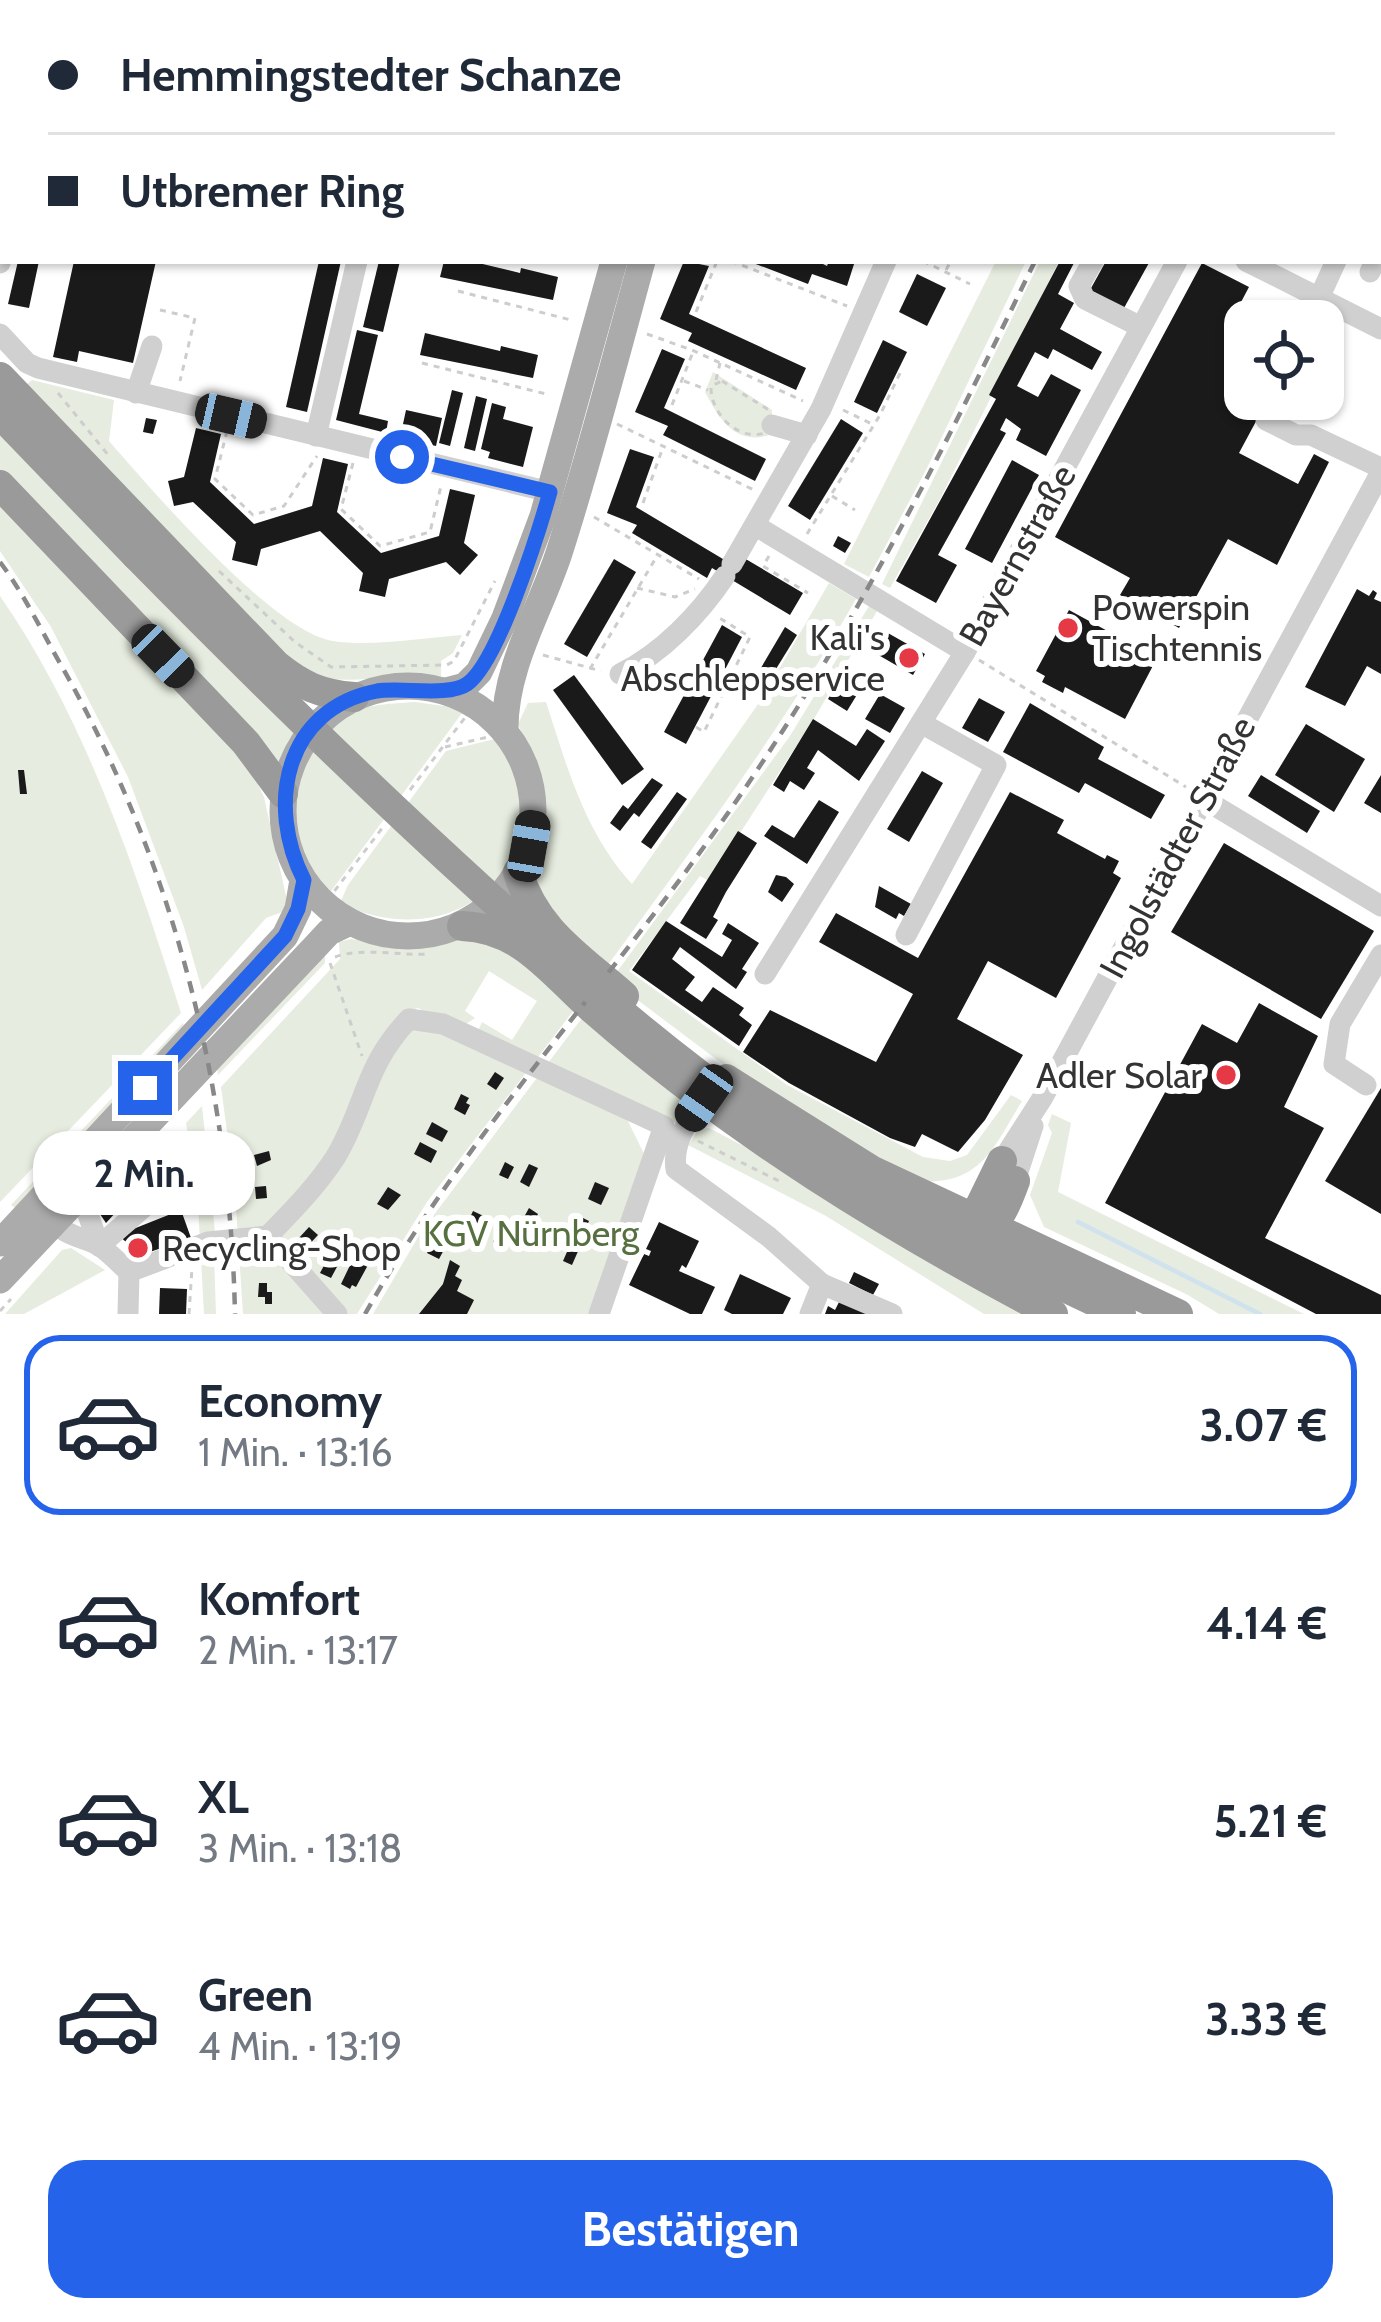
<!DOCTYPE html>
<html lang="de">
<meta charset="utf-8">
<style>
:root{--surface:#fff;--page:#f2f2f3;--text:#1f2937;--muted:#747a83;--line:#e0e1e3;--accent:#2563eb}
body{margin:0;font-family:Cabin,sans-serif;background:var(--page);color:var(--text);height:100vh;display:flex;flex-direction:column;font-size:45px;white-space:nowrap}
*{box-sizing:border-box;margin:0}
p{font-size:39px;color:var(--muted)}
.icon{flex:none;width:66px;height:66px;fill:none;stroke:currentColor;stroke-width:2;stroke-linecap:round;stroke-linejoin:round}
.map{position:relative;height:1314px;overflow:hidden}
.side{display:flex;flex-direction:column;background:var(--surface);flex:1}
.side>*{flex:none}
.hud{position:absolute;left:0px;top:0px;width:1383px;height:264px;box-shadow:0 3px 9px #0004;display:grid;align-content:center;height:264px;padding:0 48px;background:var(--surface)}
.controls{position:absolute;left:1224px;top:300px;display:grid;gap:24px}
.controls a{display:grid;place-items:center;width:120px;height:120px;border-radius:24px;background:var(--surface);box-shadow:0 3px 9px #0004;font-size:60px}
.end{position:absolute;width:54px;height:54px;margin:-27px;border:15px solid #2563eb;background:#fff;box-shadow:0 0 0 6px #fff}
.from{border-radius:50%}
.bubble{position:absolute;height:84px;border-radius:36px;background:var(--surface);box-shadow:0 3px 9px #0004;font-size:39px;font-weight:700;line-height:84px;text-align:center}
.car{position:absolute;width:36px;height:72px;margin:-36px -18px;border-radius:15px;box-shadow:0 0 9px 3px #0007;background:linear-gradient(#222 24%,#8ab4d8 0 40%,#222 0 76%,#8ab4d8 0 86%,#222 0)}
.hud b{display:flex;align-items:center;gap:42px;height:114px;font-size:45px}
.hud b+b{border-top:3px solid var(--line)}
.hud i{width:30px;height:30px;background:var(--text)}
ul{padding:21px 0 0;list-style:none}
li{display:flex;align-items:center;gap:36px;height:180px;margin:0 24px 18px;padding:0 24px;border:6px solid transparent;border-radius:36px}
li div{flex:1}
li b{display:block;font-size:45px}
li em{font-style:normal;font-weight:700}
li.selected{border-color:var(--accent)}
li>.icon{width:108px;height:108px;stroke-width:1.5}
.cta{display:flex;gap:24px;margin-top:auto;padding:24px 48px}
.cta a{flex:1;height:138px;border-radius:36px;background:var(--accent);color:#fff;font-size:48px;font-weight:700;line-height:138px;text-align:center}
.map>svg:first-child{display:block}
.green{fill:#e6ecdf;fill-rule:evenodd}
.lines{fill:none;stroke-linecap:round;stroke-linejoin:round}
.stream{stroke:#cfe2ee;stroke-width:4.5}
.building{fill:#1a1a1a}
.path{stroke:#cdcdcd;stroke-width:3;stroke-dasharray:6 6;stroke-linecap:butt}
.minor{stroke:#d0d0d0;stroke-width:21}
.major{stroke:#ababab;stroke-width:27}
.highway{stroke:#9a9a9a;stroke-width:30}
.rail{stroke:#888;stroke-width:4.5;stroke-dasharray:12 9;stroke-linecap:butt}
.highway-bridge{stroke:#9a9a9a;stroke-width:30}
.route{stroke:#2563eb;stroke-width:15}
.poi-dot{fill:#e63946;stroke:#fff;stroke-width:4.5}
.labels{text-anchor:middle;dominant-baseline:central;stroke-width:12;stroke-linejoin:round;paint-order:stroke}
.street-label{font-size:36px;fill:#333;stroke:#fff}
.poi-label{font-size:36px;fill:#333;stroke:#fff;text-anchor:start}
.park-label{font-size:36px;fill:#56703f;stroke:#fff}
</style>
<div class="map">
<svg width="1381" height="1314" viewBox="0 0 1381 1314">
<rect width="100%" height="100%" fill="#fff"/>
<!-- green -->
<g class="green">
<path d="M996,261H1026L927,468L869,577L844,564Z"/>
<path d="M1040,261H1059L940,499L890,588L882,584Z"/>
<path d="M713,372L772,410V434C735,448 718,416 705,392Z"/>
<path d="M32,380L114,400L109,441C152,490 272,631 333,641C370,647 424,638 462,635L453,653L441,661V676C395,674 349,686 306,675L26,385Z"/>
<path d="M0,430L296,734L279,766L0,472Z"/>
<path d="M0,501L249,765L264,797L288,905L285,911L266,918L202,990L184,927L128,777L51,627L0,551Z"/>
<path d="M829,583L856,599C782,729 693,848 605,969L552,921L532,875L545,813L543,781L518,724L528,703L546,702C567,767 585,833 632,884L763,697Z"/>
<path d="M0,596C87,722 135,869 181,1013L0,1202Z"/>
<path d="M869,606L877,611L815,717L709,881L700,876L629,971L787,1085L923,1157L950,1161L967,1155L1011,1095L1022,1101C991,1152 980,1186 914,1181L740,1077L611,980L790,736Z"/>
<path d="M415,702L465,709L329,894C285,845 277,765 335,721C357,704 389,704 415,702Z"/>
<path d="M499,738C573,856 458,961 340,903L348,885L446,751Z"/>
<path d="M480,936L494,938L577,1006L427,1202L357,1314H243L235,1191L221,1087L340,959L339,942L351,939L399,946ZM489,971L537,1001L512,1040L482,1022L478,1031L413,1030L392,1054L412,1010L418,1008L434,1017L466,1024L475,1018L465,1011Z"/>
<path d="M325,952V963L218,1075L217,1066Z"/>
<path d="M585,1014L692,1104L679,1123L625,1115L644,1154L590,1314H373L421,1232Z"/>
<path d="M183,1023L185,1030L17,1209L11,1205Z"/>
<path d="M202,1106L217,1252L214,1255L216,1314H204L197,1186L186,1123Z"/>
<path d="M1052,1114L1071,1123L1058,1192L1304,1314H1219L1188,1295L1044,1227L1030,1195L1052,1133L1048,1125Z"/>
<path d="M709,1128L774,1162L1024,1314H984L826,1216L688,1145L698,1130Z"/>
<path d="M71,1248L105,1270L24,1314H5L62,1250Z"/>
</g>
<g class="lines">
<!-- stream -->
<path class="stream" d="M1078,1222L1260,1314"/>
</g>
<!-- building -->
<g class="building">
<path d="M18,261H39L29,308L8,304Z"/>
<path d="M74,261H156L133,363L79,351L77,362L53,357Z"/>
<path d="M319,261H341L307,412L286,407Z"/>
<path d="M379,261H400L383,332L363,327Z"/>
<path d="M444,261H470L520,273L521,268L558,277L553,300L440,277Z"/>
<path d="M684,261L709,266L689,314L806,368L796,390L688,341L692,333L660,319Z"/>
<path d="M748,261H817L827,266L829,261H855L847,286L812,274L808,284Z"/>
<path d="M1060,261H1075L1058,294L1074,303L1060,329L1102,352L1092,370L1053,349L1048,359L1035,352L1017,386L1038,397L1051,374L1081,390L1046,456L1016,440L1021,429L1006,418L1000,430L1006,433L938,555L957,565L936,603L896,581L996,399L989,395Z"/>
<path d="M1106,261H1150L1124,308L1090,290Z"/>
<path d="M1202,263L1249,287L1231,321L1245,329V399H1268L1239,453L1298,484L1314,454L1329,462L1277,565L1228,539L1179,628L1120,595L1130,578L1055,537Z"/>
<path d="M917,274L946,288L927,326L899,312Z"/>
<path d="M357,330L378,335L359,414L388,421L386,433L336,420Z"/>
<path d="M425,333L500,351L501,346L538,355L533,378L420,355Z"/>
<path d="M883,340L907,352L877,413L854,402Z"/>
<path d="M662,349L685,359L664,408L766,459L755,481L663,435L668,426L635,412Z"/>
<path d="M452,390L463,393L450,446L439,443Z"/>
<path d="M476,396L487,399L475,451L464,448Z"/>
<path d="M492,403L506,407L503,419L533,427L523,467L488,458L490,452L481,449Z"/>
<path d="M406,410L442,418L436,446L400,438Z"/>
<path d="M146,418L157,420L153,434L143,432Z"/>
<path d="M841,419L863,433L810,520L788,506Z"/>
<path d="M196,428L221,434L210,482L254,524L312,506L323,458L348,464L337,512L381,553L439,536L450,489L475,495L464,543L478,555L460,575L446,562L389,579L385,597L359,591L363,573L320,531L261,549L257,566L232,560L236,542L193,502L174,506L168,481L184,477Z"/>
<path d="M630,449L654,457L636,507L738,568L744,558L803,593L790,615L712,568L707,578L632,533L637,525L607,513Z"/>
<path d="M1012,460L1039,475L992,563L965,549Z"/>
<path d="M838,536L851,543L845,553L833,546Z"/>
<path d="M614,559L636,572L587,657L564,644Z"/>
<path d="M1357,589L1369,596L1373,590L1377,593L1374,599L1381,602V674L1367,666L1345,706L1305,687Z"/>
<path d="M1069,610L1157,658L1125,719L1065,687L1063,693L1042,682L1045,676L1036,671Z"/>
<path d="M722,625L742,637L686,744L664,732Z"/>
<path d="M785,627L797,635L763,690L752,683Z"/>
<path d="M879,628L925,654L913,675L868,649Z"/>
<path d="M843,673L863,685L847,711L828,699Z"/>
<path d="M574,675L644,769L622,785L553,690Z"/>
<path d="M880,694L905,708L890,733L865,719Z"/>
<path d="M979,698L1005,712L988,742L962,728Z"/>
<path d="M1030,703L1104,747L1098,759L1165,795L1151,819L1085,783L1079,793L1003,752Z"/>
<path d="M813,719L856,746L867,729L885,741L859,781L818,750L807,768L815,773L804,790L790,781L784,792L773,785Z"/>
<path d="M1306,724L1365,759L1334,812L1275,775Z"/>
<path d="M18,770H24L27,794H20Z"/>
<path d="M922,771L943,783L909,842L887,829Z"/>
<path d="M1261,775L1320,811L1307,833L1248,796Z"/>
<path d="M1381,775V813L1364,803Z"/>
<path d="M652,778L663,785L639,817L634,813L620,831L610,823L623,805L628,809Z"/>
<path d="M677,792L687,799L651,849L641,842Z"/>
<path d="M1010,792L1064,820L1057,833L1105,859L1107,855L1119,861L1113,873L1121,878L1056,998L988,961L957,1019L1023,1055L985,1120L958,1152L922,1134L915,1147L890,1138L789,1083L743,1052L770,1010L876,1062L913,994L819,942L836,913L918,958Z"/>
<path d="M819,800L839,812L807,864L764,836L772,825L794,838Z"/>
<path d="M738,831L757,843L726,892L713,917L718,920L706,939L680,923Z"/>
<path d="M1224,843L1374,931L1321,1019L1171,932Z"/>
<path d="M776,875L786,877L794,884L782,902L768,892Z"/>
<path d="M879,886L911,904L904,916L899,913L896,919L875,907Z"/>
<path d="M666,921L722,957L732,940L722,934L728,923L759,943L742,969L747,972L736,989L680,947L672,959L695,977L685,990L702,1002L713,987L744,1008L739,1015L752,1025L739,1046L632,970Z"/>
<path d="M1259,1003L1318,1036L1284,1107L1324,1128L1265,1238L1381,1295V1314H1316L1105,1203L1202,1024L1237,1043Z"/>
<path d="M495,1072L504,1078L496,1090L487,1084Z"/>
<path d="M1381,1088V1214L1325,1181Z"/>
<path d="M461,1094L469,1098L466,1103L470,1105L465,1115L454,1109Z"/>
<path d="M432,1122L448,1131L442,1142L426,1134Z"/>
<path d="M178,1131L185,1138L170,1153L163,1147Z"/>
<path d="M420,1142L437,1151L431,1163L414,1154Z"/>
<path d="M269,1151L271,1160L257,1166L254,1155Z"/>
<path d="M155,1157L161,1163L106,1223L100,1214Z"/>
<path d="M505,1162L514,1167L508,1179L499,1175Z"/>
<path d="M529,1164L538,1168L529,1187L520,1182Z"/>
<path d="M595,1182L609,1188L601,1205L588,1199Z"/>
<path d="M266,1186L267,1198L256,1199L255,1187Z"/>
<path d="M388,1187L401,1195L388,1210L377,1204Z"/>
<path d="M529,1208L538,1214L528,1233L518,1228Z"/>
<path d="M181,1210L191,1238L141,1255L118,1235Z"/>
<path d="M473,1211L494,1221L487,1234L467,1224Z"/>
<path d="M581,1217L589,1221L582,1236L575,1233Z"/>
<path d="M659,1222L699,1241L686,1268L682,1265L679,1271L715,1287L702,1314H690L629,1285L644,1254L649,1256L651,1251L646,1249Z"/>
<path d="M309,1227L318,1235L306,1248L298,1239Z"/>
<path d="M503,1234L510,1245L499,1251L493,1241Z"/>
<path d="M434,1240L446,1246L439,1259L427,1253Z"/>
<path d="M570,1245L579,1249L572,1265L563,1261Z"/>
<path d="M354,1257L368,1265L356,1287L352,1285L350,1289L341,1284Z"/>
<path d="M327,1260L338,1265L331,1278L320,1273Z"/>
<path d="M450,1260L460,1266L455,1276L462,1280L457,1291L474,1300L467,1314H419L443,1284Z"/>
<path d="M854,1272L879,1284L873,1295L849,1283Z"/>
<path d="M740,1274L791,1298L783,1314H732L724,1310Z"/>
<path d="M259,1283H267V1292H272V1304H265V1297H258Z"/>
<path d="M160,1288L187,1289L186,1314H159Z"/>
<path d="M840,1300L869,1314H825L828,1306L835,1310Z"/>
</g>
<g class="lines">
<!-- path -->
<g class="path">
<path d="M42,3L43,0"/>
<path d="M64,3V0"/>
<path d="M731,261L847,306"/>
<path d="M923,261L970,284"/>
<path d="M946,270L951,261"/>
<path d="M458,291L571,320"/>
<path d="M160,310L195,318L180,381"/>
<path d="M696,312L717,261"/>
<path d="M647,334L692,350L803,401"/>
<path d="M422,363L550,395"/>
<path d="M716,380L720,363"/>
<path d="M684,381L708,390"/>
<path d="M722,381L769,410L770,431C741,445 710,415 711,386Z"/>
<path d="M58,393L109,456"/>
<path d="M672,405L693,352"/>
<path d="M843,410L872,424"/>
<path d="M617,424L754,490"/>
<path d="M227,431L215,479L253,515L284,506L317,456"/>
<path d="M353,463L341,509L380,546L430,532L441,486"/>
<path d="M832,496L855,510"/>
<path d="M643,503L662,450"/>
<path d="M594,517L699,579"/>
<path d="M807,534L880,415L902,369"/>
<path d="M769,556L763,566L808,593"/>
<path d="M219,571L295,642L331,667L447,665L454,661L495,581"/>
<path d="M637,588L675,597L695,589"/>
<path d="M543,655L601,671"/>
<path d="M979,660L1186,787"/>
<path d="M590,669L657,556"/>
<path d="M696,727L704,732L750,637L718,617"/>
<path d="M445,747L488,737"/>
<path d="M410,790L473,707"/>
<path d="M320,910L383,827"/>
<path d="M335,957C361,947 401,956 430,954"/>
<path d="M330,963L362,1056"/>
<path d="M698,1141L781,1182"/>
<path d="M0,1311L11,1299"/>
<path d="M189,1314L192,1268"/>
</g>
<!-- minor -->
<g class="minor">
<path d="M16,0V3"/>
<path d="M750,0L766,3"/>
<path d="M261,3V0"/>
<path d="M418,3L419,0"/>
<path d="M868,3V0"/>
<path d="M1042,3L1043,0"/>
<path d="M1319,3L1321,0"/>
<path d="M1380,167L1381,165"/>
<path d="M1380,218L1381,219"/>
<path d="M1093,261L1079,286L1085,299L1141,327"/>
<path d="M1246,261L1381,329"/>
<path d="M0,263L3,249"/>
<path d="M1370,272L1375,261"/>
<path d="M1320,296L1336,261"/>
<path d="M0,334L27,363L38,368L550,492"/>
<path d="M136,393L152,346"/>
<path d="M1266,420L1296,435H1311L1381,468"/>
<path d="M772,425L807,435"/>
<path d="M316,436L357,261"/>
<path d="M756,526L965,652"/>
<path d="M732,564L821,409L886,261"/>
<path d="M620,674C662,653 699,615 725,576"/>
<path d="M1202,798L1381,906"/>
<path d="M906,935L996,765L921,723"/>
<path d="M765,974L965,652L1177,261"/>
<path d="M1366,1085L1334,1064L1340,1024L1381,955"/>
<path d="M704,1098C689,1120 672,1141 676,1169L769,1237L822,1284L810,1314"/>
<path d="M1002,1161L1043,1097L1381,472"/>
<path d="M1015,1181L1033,1126"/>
<path d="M81,1194L99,1246"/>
<path d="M50,1212C58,1236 79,1235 98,1245C109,1252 119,1263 129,1272"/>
<path d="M268,1236C292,1211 316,1187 335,1158C366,1107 363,1067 409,1019L443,1024L664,1126L599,1314"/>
<path d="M268,1236L337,1314"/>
<path d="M99,1246L167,1187L164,1157L143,1129"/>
<path d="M129,1272L208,1242L268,1236"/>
<path d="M822,1284L892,1314"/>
<path d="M128,1314L129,1272"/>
</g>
<!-- major -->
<g class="major">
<path d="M682,3L683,0"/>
<path d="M710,3L711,0"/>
<circle cx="408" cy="811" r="125"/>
<path d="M446,691L465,686L479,672L505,618L543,516L614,261"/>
<path d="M505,728C505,666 540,611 559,553C590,457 615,359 642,261"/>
<path d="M0,1243L285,936L298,909L303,880"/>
<path d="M0,1280L315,947L329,932L350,922"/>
</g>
<!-- highway -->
<g class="highway">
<path d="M0,377L276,665C302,686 320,694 354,697"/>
<path d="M0,414L136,555"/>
<path d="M0,485L246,743L283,793"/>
<path d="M518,872C535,930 580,957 624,996"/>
<path d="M462,926C523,928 553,975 596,1012C733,1132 892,1229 1053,1314"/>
<path d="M726,1079L871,1170L1178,1314"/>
<path d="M975,1237C999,1224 1006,1206 1015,1181"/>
<path d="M977,1239L978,1210L1002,1161"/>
</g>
<!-- rail -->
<g class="rail">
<path d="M1160,3L1162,0"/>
<path d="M0,562C24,594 41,630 61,665C174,864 230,1085 235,1314"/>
<path d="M365,1314C463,1140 601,992 716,830C844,650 939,459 1035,261"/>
</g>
<!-- highway-bridge -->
<path class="highway-bridge" d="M136,555C249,670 363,782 482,890C578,978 676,1063 784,1136C890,1207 1007,1259 1121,1314"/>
</g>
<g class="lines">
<!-- route -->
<path class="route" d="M145,1088L285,936L298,909L304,880C266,806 284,709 377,691C402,687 448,697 467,684C498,663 539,531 550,492L402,457"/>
</g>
<!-- markers -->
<g class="poi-dot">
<circle cx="1068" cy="628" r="12"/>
<circle cx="909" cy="658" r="12"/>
<circle cx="1226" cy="1075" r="12"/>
<circle cx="138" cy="1248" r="12"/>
</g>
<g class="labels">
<!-- street labels -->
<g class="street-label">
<text transform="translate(1017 555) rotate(-61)">Bayernstraße</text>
<text transform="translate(1177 847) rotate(-62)">Ingolstädter Straße</text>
</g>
<!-- poi labels -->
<g class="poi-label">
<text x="1092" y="607">Powerspin<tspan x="1092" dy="41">Tischtennis</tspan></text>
<text x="885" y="637" text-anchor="end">Kali's<tspan x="885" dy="41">Abschleppservice</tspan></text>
<text x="1202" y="1075" text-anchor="end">Adler Solar</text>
<text x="162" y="1248">Recycling-Shop</text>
</g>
<!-- park labels -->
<g class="park-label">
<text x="531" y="1233">KGV Nürnberg</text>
</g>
</g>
</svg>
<div class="controls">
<a><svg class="icon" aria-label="locate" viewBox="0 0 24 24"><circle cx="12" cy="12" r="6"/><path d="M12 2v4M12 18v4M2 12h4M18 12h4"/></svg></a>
</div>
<i class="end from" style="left:402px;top:457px"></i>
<i class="end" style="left:145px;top:1088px"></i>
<div class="bubble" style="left:33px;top:1131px;width:222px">2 Min.</div>
<i class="car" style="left:231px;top:416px;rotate:103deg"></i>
<i class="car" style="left:163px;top:656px;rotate:136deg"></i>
<i class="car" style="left:529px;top:846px;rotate:10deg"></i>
<i class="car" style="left:704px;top:1098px;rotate:215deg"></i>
<div class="hud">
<b><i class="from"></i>Hemmingstedter Schanze</b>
<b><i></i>Utbremer Ring</b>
</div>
</div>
<section class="side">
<ul>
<li class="selected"><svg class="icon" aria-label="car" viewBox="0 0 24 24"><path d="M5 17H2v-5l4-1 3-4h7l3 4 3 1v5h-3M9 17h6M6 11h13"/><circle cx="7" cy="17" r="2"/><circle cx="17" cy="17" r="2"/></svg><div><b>Economy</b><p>1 Min. · 13:16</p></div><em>3.07 €</em></li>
<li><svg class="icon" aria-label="car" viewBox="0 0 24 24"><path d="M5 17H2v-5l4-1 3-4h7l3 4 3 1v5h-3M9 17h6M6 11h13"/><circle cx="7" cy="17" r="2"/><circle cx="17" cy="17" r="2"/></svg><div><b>Komfort</b><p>2 Min. · 13:17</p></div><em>4.14 €</em></li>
<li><svg class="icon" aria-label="car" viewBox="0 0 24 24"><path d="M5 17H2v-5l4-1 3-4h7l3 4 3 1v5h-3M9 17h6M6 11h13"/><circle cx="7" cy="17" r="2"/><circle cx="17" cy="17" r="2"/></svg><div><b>XL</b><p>3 Min. · 13:18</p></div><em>5.21 €</em></li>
<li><svg class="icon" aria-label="car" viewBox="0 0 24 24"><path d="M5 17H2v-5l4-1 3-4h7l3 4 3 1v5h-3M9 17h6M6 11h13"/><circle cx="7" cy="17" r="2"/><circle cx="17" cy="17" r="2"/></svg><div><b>Green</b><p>4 Min. · 13:19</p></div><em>3.33 €</em></li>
</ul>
<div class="cta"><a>Bestätigen</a></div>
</section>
